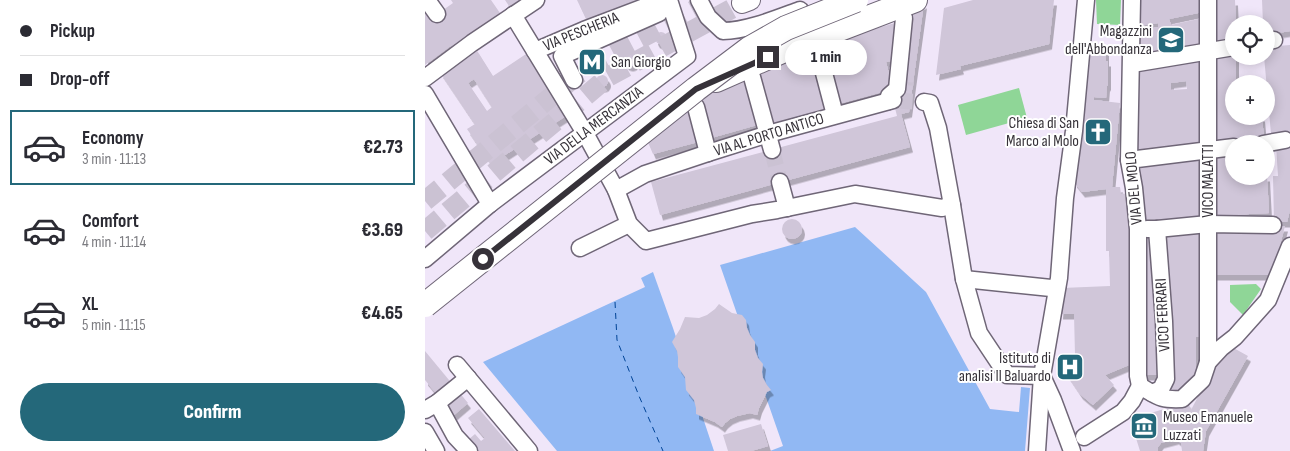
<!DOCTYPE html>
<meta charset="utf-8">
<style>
:root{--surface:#fff;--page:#f7f7f7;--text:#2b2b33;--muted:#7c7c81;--line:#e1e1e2;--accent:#24687a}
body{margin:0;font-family:"Sofia Sans Condensed",sans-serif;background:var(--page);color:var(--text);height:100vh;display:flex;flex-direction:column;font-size:19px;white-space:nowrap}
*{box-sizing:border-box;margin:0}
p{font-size:16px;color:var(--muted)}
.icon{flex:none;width:28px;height:28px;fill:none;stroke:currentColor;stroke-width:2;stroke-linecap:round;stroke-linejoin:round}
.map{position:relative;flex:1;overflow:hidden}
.side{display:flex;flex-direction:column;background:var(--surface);width:425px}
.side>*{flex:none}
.guide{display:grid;align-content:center;height:110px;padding:0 20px;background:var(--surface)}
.controls{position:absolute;left:800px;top:15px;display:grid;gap:10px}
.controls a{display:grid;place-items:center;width:50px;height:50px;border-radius:50%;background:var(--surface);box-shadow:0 2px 12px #0003;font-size:25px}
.end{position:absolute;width:22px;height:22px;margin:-11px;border:6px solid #363239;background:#fff;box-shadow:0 0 0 2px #fff}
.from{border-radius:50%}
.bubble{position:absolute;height:35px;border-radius:18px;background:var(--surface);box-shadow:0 2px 12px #0003;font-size:16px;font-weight:800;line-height:35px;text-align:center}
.guide b{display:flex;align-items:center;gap:18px;height:48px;font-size:19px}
.guide b+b{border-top:1px solid var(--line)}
.guide i{width:12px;height:12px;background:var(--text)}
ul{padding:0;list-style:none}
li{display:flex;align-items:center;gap:15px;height:75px;margin:0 10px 8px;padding:0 10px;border:2px solid transparent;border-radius:0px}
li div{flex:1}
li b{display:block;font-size:19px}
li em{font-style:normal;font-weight:800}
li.selected{border-color:var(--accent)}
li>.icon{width:45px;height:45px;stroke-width:1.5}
.action{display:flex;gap:10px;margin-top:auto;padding:10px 20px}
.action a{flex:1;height:58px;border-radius:30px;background:var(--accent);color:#fff;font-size:20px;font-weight:800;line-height:58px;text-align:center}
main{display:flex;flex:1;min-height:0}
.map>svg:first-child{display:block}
.green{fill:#8fd697}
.water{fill:#91b8f3}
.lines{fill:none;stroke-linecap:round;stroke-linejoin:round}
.ferry{stroke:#004396;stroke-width:1;stroke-dasharray:6 5;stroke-linecap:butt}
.building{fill:#d0c6d9;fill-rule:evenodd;filter:url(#shadow)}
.minor-tunnel{stroke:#cbc2d3;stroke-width:16;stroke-dasharray:16 8;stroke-linecap:butt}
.major-tunnel{stroke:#cbc2d3;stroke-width:20;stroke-dasharray:20 10;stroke-linecap:butt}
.minor-casing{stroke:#6f6677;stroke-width:19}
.major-casing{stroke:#6f6677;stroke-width:22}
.highway-casing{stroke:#6f6677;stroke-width:26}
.minor{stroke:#fff;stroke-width:16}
.major{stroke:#fff;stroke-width:20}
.highway{stroke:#fff;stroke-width:24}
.highway-bridge-casing{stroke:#6f6677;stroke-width:26;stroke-linecap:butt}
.highway-bridge{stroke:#fff;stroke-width:24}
.route{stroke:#363239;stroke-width:6}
.labels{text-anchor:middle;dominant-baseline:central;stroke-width:4;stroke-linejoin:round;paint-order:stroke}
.poi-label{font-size:16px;fill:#363239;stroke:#fff;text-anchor:end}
.street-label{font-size:16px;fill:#363239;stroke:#fff}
</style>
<main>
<section class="side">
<div class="guide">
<b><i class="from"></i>Pickup</b>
<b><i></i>Drop-off</b>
</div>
<ul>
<li class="selected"><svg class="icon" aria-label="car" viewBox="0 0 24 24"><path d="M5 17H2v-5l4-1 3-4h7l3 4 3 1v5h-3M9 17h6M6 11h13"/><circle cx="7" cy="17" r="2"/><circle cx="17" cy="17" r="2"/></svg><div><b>Economy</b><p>3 min · 11:13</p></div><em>€2.73</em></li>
<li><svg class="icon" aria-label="car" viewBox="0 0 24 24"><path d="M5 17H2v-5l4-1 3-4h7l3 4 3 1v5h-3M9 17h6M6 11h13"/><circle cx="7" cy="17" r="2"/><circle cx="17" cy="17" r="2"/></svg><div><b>Comfort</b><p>4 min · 11:14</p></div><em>€3.69</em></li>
<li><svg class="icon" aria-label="car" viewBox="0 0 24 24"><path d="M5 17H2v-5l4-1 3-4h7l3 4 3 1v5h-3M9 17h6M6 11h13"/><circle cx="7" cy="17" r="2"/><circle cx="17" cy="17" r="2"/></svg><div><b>XL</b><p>5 min · 11:15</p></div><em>€4.65</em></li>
</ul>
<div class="action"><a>Confirm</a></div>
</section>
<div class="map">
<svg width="865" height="451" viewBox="0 0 865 451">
<defs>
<filter id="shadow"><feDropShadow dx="3" dy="5.5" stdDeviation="0" flood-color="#0004"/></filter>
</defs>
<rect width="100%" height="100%" fill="#f0e6f9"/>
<!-- green -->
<g class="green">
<path d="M671,0H696L695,25L672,24Z"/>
<path d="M594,88L602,118L541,135L533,105Z"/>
<path d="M831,284L836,289L818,315L805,302V285Z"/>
</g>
<!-- water -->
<g class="water">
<path d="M430,227L501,292L565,409L594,412L596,387L605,388L600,451H345L358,446L295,265Z"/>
<path d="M228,272L248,328L289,451H132L58,362L220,287L216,278Z"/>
</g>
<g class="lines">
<!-- ferry -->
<path class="ferry" d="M190,302L192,340L214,396L238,451"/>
</g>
<!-- building -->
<g class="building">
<path d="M26,0H66L77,16L24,47L0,65V3L11,15L28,3Z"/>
<path d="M80,0H100L86,9Z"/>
<path d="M152,0H213L161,19Z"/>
<path d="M548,0H629L624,44L535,66L536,69L511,75L519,8Z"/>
<path d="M715,0H778V12L744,19L746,25L778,18L779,48L712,60L713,30L733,27V23L714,26Z"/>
<path d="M786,0H810L811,24H809V43L786,47Z"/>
<path d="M837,0H865V31L841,35V24H838Z"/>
<path d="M499,3L484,112L476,114L485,147L235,215L226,182L472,116L468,100L482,9Z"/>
<path d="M470,23H472L471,60L461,62L468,89L413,104L397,44Z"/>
<circle cx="236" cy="38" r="6"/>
<path d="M865,45V133L846,134L839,56H841V47Z"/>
<path d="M665,47L681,49V61H683V86L682,85L681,98L669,97V100L695,103L687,187H695L696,194L705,193L704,365L680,375L689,385L668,405L655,394L631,358L650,355L649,314H635L637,288L685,286L684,251H681V189L657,192L649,182Z"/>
<path d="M51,49L68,76L101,54L141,116L66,164L42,129L50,124L15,72ZM49,79L67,107L62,111L43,83Z"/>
<path d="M388,51L405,108L350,125L333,68Z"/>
<path d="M809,53V56H811V84H809V116H837L839,139L787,143L785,57Z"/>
<circle cx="205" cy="60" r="6"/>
<path d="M780,57L779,146L708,157L710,68ZM761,81L762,89L746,90V83Z"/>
<circle cx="177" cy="81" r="6"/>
<path d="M318,77L332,125L286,138L275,98Z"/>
<path d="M262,106L273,142L228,154L222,140Z"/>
<path d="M865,144V210L862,222H849L848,176H853L851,145Z"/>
<path d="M809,153V176H842L844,213L785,216L786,157Z"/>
<path d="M779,158V219L716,223L710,164Z"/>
<circle cx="367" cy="229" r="10"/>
<path d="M860,226L847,275H785L784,228Z"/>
<path d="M780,229L777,337H771V378L751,394L746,389L748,384L745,365L737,233Z"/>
<path d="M728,233L736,375H716V234Z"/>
<path d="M294,304L307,313L317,315L321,320L322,328L325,335L330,342V350L333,358L338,364L337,372L338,378L342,385L346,390L342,392L334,408L332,415L325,413L312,416L305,419L300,423L297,427L290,422L271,414V408L269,400L261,390L260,377L253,367V357L252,351L247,342L255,329L260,317L274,318L282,315L290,309Z"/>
<path d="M805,346L823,356L781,431L778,451H757L756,443L751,439L736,443L733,447V451H715L705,419L763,402L766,410L798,349Z"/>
<path d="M0,351L43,403L29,415L0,380Z"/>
<path d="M54,409L90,451H30L50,434L56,441L60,438L43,418Z"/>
<path d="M336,424L343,446L326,451H303L298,435Z"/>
</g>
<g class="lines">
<!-- minor-tunnel -->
<g class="minor-tunnel">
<path d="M479,109L481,82"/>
<path d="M347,150L355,182"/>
</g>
<!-- major-tunnel -->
<g class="major-tunnel">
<path d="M0,201L162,67L288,0"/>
<path d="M0,231L183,77L317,3"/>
</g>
<!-- minor casing -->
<g class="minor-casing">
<g id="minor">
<path d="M2,0L12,14"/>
<path d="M274,0L283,17L298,31C322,31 353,18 375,10"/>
<path d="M707,0L704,160L709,188L713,229V376L715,386C734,397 735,400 757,399L777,380L783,362L796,348L810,337L843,300L865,246"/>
<path d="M783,0V362"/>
<path d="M88,15L160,133L191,190L204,224L221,241L327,214L352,210L430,194L517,208L527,205"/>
<path d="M841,41L849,40"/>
<path d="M110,51L159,30L230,3"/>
<path d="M394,54L410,115"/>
<path d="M707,64L809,47"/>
<path d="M327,77L347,150"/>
<path d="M0,78L47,43L111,0"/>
<path d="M149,80L137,56L234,13L233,9"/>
<path d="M0,94L65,204"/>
<path d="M463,101L464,96L472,89L479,18"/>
<path d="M499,102L505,103L513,128L527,205L539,279L554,333L582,375L617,376L628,400L647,451"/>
<path d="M271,107L283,153"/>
<path d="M838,144L860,140"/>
<path d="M704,160L809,147"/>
<path d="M355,182L362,208"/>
<path d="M191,190L220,174L283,153L343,134L468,100"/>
<path d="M722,229H732L783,224L848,225"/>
<path d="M155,248L204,224"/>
<path d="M0,259L65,204L262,56L244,0"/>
<path d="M539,279L626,288L632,287"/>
<path d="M32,365L104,451"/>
<path d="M727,393L736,389L741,379L739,321L732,229"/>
<path d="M12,403L30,436L44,451"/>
<path d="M0,410L12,403L43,378"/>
<path d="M0,432L11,451"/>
<path d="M659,437L698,412L707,401L715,386"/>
<path d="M612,451L617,376L634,278L640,198L649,131L661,0"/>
</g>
</g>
<!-- major casing -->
<g class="major-casing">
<path id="major" d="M317,3L325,0"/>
</g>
<!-- highway casing -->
<g class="highway-casing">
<path id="highway" d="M291,80L357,51L490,0"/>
</g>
<!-- minor -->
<use href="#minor" class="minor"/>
<!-- major -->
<use href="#major" class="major"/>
<!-- highway -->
<use href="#highway" class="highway"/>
<!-- highway-bridge casing -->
<g class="highway-bridge-casing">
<path id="highway-bridge" d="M0,305L271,89L324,49L361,28L431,0"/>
</g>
<!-- highway-bridge -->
<use href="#highway-bridge" class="highway-bridge"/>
</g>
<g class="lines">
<!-- route -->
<path class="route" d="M58,259L271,89L343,57"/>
</g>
<!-- icons -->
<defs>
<g id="university-square" transform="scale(1.4375)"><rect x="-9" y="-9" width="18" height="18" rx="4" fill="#24687a" stroke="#fff"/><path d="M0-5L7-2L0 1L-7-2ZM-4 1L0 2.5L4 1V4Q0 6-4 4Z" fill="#fff"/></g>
<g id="metro-square" transform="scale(1.4375)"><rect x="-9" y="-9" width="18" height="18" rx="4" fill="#24687a" stroke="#fff"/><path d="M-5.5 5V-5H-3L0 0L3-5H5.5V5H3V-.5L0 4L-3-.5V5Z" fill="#fff"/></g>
<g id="church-square" transform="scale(1.4375)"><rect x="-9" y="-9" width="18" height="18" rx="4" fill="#24687a" stroke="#fff"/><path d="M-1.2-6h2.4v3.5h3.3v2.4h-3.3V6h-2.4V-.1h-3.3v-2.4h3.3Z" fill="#fff"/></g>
<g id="hospital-square" transform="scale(1.4375)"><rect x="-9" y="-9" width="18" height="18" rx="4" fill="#24687a" stroke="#fff"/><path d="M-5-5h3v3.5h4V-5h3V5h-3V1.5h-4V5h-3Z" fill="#fff"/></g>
<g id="museum-square" transform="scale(1.4375)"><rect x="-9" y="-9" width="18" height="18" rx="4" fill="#24687a" stroke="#fff"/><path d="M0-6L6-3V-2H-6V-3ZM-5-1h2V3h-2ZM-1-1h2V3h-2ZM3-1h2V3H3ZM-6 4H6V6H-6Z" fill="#fff"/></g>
</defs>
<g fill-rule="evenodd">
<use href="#university-square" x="746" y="40"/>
<use href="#metro-square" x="167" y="62"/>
<use href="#church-square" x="673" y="132"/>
<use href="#hospital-square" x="645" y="367"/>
<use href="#museum-square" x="719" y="426"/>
</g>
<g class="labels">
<!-- poi labels -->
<g class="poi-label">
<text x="727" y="31">Magazzini<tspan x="727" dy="18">dell'Abbondanza</tspan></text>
<text x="186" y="62" text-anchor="start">San Giorgio</text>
<text x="654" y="123">Chiesa di San<tspan x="654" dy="18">Marco al Molo</tspan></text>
<text x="626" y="358">Istituto di<tspan x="626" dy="18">analisi Il Baluardo</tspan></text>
<text x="738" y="417" text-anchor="start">Museo Emanuele<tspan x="738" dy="18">Luzzati</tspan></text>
</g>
<!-- street labels -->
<g class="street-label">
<text transform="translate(156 32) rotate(-22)">VIA PESCHERIA</text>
<text transform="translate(169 126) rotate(-37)">VIA DELLA MERCANZIA</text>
<text transform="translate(344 135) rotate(-17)">VIA AL PORTO ANTICO</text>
<text transform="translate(783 181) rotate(-90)">VICO MALATTI</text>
<text transform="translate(709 188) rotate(-95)">VIA DEL MOLO</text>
<text transform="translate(738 315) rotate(-93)">VICO FERRARI</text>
</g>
</g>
</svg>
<div class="controls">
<a><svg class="icon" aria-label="locate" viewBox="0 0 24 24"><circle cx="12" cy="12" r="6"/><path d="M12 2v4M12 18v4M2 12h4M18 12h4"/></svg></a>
<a>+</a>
<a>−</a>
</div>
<i class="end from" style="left:58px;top:259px"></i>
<i class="end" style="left:343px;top:57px"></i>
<div class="bubble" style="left:360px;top:40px;width:82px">1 min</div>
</div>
</main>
